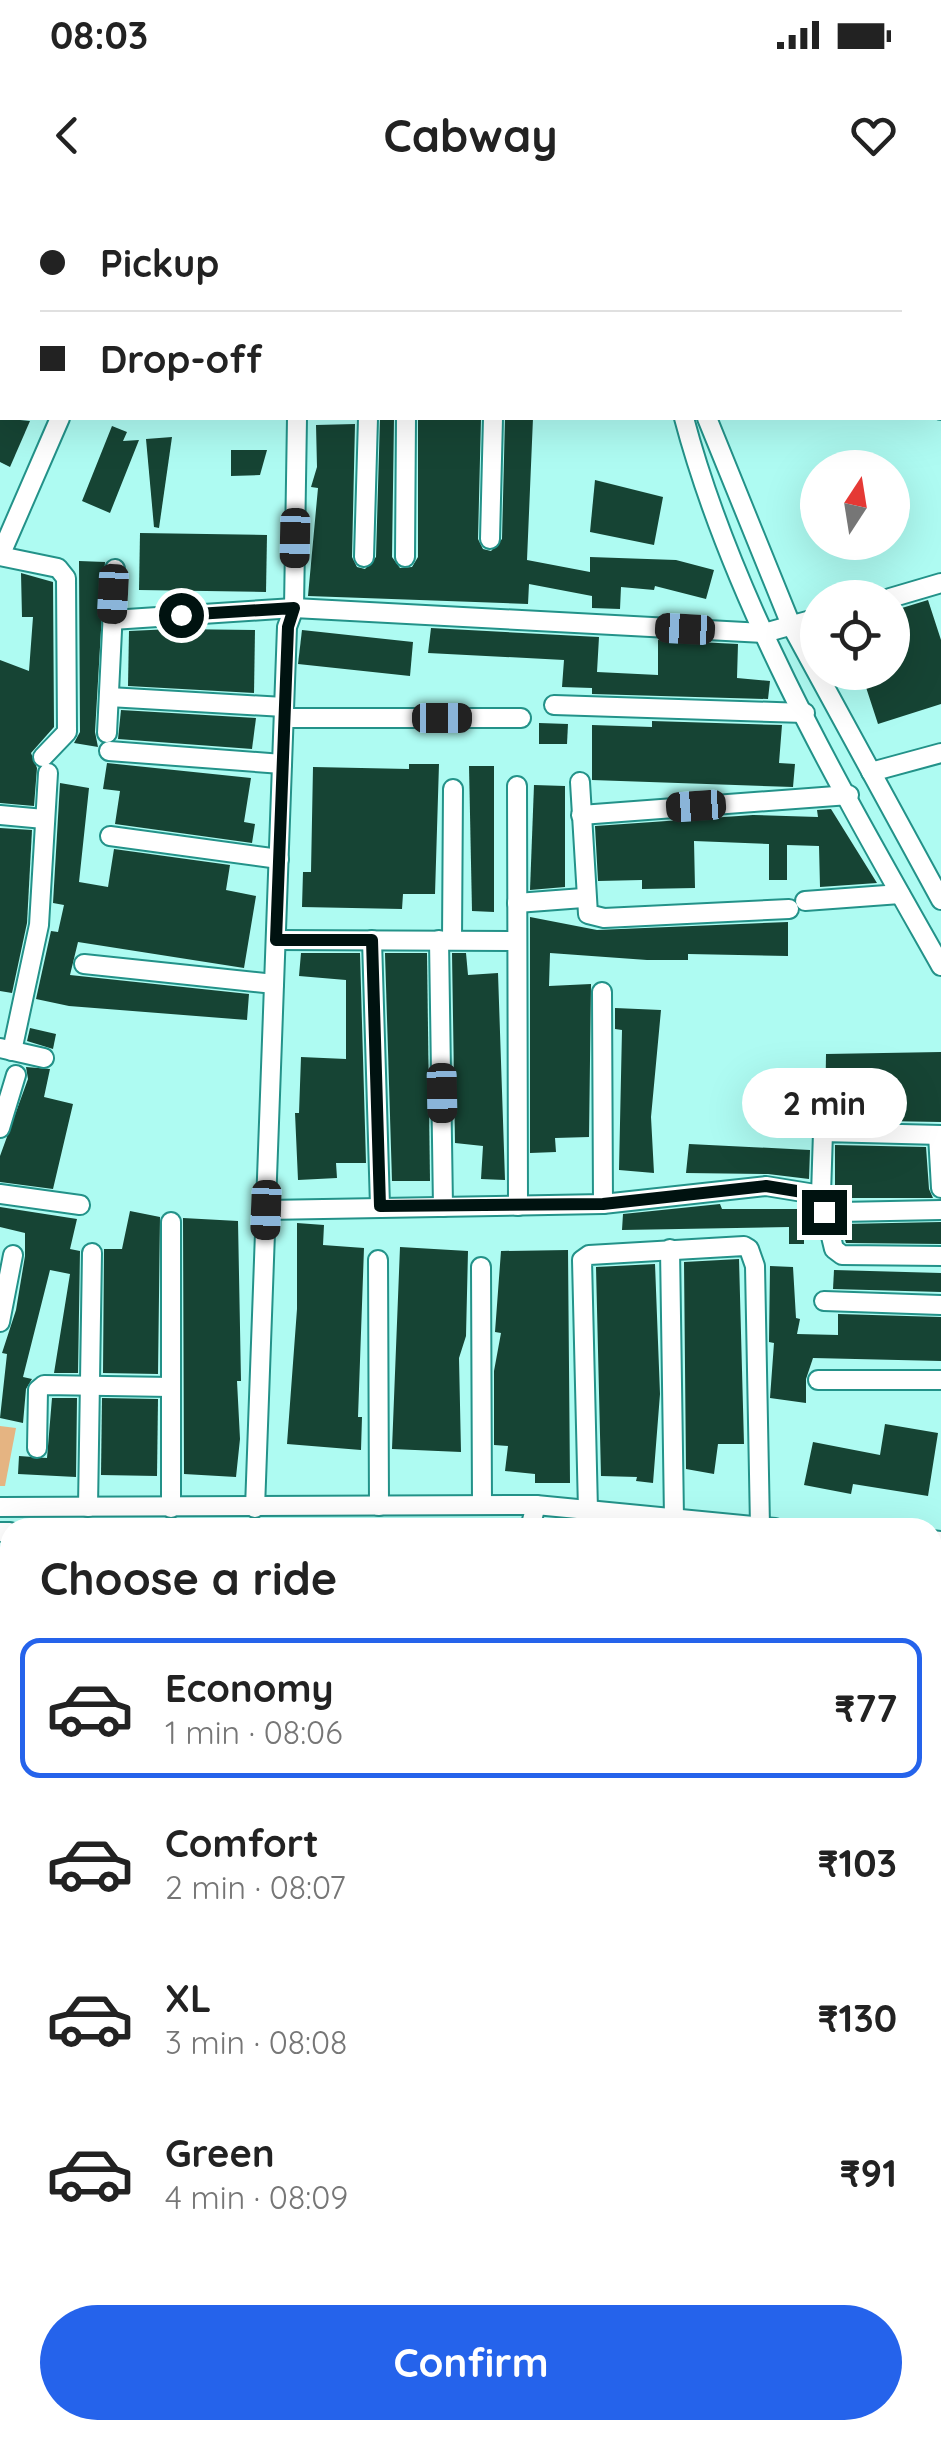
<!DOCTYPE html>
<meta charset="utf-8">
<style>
:root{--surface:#fff;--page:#f6f6f6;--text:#222;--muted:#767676;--line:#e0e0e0;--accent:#2563eb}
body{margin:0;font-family:Quicksand,sans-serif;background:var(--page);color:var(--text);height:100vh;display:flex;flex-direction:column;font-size:38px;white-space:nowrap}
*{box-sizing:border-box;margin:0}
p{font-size:32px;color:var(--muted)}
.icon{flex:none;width:55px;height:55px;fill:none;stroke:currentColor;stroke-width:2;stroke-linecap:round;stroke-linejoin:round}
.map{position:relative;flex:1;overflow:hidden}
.panel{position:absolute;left:0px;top:1318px;width:942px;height:922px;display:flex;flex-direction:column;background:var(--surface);border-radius:30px 30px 0 0;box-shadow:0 10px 40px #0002}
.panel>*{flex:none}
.guide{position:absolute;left:0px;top:0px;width:942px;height:220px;box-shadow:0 10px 40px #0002;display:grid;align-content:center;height:220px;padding:0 40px;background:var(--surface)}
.needle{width:65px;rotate:12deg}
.controls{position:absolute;left:800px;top:250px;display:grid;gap:20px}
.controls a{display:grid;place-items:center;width:110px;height:110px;border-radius:50%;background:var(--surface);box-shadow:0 10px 40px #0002;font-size:50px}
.end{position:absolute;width:45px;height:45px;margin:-22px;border:12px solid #001210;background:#fff;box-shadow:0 0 0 5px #fff}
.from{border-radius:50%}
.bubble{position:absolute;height:70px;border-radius:35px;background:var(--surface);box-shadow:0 10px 40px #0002;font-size:32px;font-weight:700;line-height:70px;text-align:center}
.car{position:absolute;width:30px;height:60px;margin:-30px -15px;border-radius:12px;box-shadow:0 0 8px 2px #0007;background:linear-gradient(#222 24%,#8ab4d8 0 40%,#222 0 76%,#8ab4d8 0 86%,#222 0)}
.guide b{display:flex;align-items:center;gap:35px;height:95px;font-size:38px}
.guide b+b{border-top:2px solid var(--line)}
.guide i{width:25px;height:25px;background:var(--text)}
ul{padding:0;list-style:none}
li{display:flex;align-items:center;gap:30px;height:140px;margin:0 20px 15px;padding:0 20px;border:5px solid transparent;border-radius:20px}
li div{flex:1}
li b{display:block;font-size:38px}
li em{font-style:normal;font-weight:700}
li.current{border-color:var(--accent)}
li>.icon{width:90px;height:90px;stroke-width:1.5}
h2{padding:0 40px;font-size:45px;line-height:120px}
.cta{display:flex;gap:20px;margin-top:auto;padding:20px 40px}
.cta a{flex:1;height:115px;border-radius:60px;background:var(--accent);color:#fff;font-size:40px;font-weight:700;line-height:115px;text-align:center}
.status{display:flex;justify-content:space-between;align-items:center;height:70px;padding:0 50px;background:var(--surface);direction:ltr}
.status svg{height:28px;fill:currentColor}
header{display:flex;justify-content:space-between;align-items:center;height:130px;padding:0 40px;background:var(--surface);font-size:45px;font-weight:700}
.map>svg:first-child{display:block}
.green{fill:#e5b482}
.building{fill:#164434}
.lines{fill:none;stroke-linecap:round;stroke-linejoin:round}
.minor-casing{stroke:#239289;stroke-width:22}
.minor{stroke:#fff;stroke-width:18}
.route{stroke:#001210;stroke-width:12}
</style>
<div class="status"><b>08:03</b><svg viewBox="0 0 49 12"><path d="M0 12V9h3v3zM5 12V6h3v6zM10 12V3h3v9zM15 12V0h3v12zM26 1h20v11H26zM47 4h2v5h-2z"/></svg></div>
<header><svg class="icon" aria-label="back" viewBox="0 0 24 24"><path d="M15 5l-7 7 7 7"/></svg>Cabway<svg class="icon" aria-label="heart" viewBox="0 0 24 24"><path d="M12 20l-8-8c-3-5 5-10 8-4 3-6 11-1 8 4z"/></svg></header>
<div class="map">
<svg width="941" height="2238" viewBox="0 0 941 2238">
<rect width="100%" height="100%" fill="#aefbf2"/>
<!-- green -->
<path class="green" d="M0,1226L16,1228L5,1286H0Z"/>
<!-- building -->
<g class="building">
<path d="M0,218L30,221L10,267L0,262Z"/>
<path d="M380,218H394L392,357L400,368L412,367L418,357V218H481L478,339L483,349L491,351L502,339L505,218H533L527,360L590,372V357L676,360L714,370L706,399L655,386L654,390L621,387L620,409L592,408V396L529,384L528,404L308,396L318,288L311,287L317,267L316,225L355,224L352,357L357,367L365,369L376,357Z"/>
<path d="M112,226L127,232L123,241L139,240L110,313L82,301Z"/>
<path d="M172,237L159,328L154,327L146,239Z"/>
<path d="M231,250H267L260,275L231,276Z"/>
<path d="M595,280L663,297L654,345L590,332Z"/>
<path d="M140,333L267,335L266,392L139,390Z"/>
<path d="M79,361L105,362L95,532L98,547L74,543L80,532Z"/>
<path d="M21,373L53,382L54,527L31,553L37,568L34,606L0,603V460L29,471L33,417H22Z"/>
<path d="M928,400L941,440V504L878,524L861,472H892V411Z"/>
<path d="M431,428L599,437L597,472L658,475V440L738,444L737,478L770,481L768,499L592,494V488L562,487L564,460L428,453Z"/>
<path d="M172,429L255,430L254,493L128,486L129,431Z"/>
<path d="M302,430L413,442L410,476L298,464Z"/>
<path d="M121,510L256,518L252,549L118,539Z"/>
<path d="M652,521L782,525L779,563L795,564L793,587L592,580V525L652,527Z"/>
<path d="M539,523L568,524L567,544H539Z"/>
<path d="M107,563L251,578L244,622L255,624L252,643L115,624L120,591L103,589Z"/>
<path d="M409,564H439L435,694H403L402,709L302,707L303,672H311L313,567L409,569Z"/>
<path d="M469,566H494V712L472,711Z"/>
<path d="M60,583L89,588L79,682L108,687L114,649L230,665L226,690L256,696L244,768L78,742L70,775L249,794L247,820L69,806L36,799L51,731L58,732L64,705L53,703Z"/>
<path d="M534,585L565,586V687L530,690Z"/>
<path d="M831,609L877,683L820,687L819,646L787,645V680H769V644L694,641L695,688L642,689V680L598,681L595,626L753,615L818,617L817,610Z"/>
<path d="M0,628L32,630L27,723L12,793L0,791Z"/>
<path d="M530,717L597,730L788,722V756L688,754V760H647L550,753L549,786L591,784L589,937L555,938L556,952L530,953Z"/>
<path d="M301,753H360L366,963H336L337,978L298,980L295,913H299L301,857L346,859V780L299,776Z"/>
<path d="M385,753H427L430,981H392Z"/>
<path d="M452,753H466L468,775L498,773L505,980L481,979L483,946L455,943Z"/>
<path d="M615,808L661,810L651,917L654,973L619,970L622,830L615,829Z"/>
<path d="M30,828L56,834L53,849L27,841Z"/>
<path d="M941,852V922L825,920L826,854Z"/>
<path d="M26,867L50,869L44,897L73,904L53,989L0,982V956L28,879Z"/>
<path d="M689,944L810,950L809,979L768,974L686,973Z"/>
<path d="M835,945L926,947L929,989L933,998H835Z"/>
<path d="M720,1004L722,1009H804V1044H789V1027L622,1030L623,1014Z"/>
<path d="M0,1007L77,1019L70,1049L80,1051L78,1173H54L70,1074L50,1070L23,1177L32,1179L26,1189L23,1223L0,1218L7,1154L2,1153L16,1110L25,1056V1033L0,1027Z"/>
<path d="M130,1011L160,1017L158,1174L103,1173L104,1049H122Z"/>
<path d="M183,1018L238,1021L241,1181H237L240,1239L236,1277L184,1274Z"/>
<path d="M941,1022V1044L846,1043L843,1034V1024Z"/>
<path d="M297,1023L324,1025L323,1045L364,1048L358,1217H362L361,1250L287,1244L297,1109Z"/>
<path d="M400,1047L468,1051L466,1136L459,1158L461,1252L392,1249Z"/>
<path d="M568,1050L570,1283H535V1274L505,1271L508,1246L494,1245V1171L501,1133L495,1132L501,1051Z"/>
<path d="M739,1059L744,1244H718L714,1274L686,1269L684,1062Z"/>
<path d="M655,1064L660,1194L653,1283L636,1281L637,1277L601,1276L596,1067Z"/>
<path d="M770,1066L793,1067L796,1118L800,1119L797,1134L838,1135V1114L941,1117V1161L813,1158L806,1179V1203L770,1198L774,1143L769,1142Z"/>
<path d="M834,1070L941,1073V1092L833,1089Z"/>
<path d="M52,1198H77L76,1277L18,1274L19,1256L47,1258Z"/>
<path d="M102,1198L158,1199L157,1276L101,1275Z"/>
<path d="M885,1224L938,1233L928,1296L853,1284L851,1294L804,1285L813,1242L880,1255Z"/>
</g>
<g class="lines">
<!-- minor casing -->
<g class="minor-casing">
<g id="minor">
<path d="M184,0V2"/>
<path d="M627,0L628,2"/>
<path d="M647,0L648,2"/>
<path d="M771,0L772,2"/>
<path d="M91,2V0"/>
<path d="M239,2L242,0"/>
<path d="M0,89L2,30"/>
<path d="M0,138L2,141"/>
<path d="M940,203L941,210"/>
<path d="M684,218C734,407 845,596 941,766"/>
<path d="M707,218L791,425L941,700"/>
<path d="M490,339L493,218"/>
<path d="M364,357L368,218"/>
<path d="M405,357L406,218"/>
<path d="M890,398L941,383"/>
<path d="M112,420L294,408L764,433L818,418"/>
<path d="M109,497L284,507"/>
<path d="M554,505L805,513"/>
<path d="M284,518H521"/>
<path d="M107,533L115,369"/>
<path d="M109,551L282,564"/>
<path d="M43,557L67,532L66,378L58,368L0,356L60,218"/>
<path d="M871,572L941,553"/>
<path d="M580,582L588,714L604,718L789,709"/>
<path d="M517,586L518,1006"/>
<path d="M0,615L44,619"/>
<path d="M581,615L849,595"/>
<path d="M110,636L279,659"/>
<path d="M805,701L900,694"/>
<path d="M517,703L583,698"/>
<path d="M276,740L517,741"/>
<path d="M372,740L380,1006"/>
<path d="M439,740L443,1007"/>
<path d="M452,740L453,589"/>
<path d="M84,764L274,784"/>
<path d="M602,792L603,1004"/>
<path d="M0,848L44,858"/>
<path d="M12,851L39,725L48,573"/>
<path d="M0,928L16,875"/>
<path d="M938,935L941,988"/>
<path d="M0,994L80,1005"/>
<path d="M821,995L823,932L941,935"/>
<path d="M266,1010L603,1004L766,986L821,995L834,1049L842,1055L941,1056"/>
<path d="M839,1012L941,1010"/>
<path d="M670,1049L674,1318"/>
<path d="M378,1060L379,1306"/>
<path d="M481,1067L482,1304"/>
<path d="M824,1101L941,1105"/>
<path d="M0,1122L13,1055"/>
<path d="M818,1180H941"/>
<path d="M37,1248L38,1190L44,1185L171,1187"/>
<path d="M0,1307L536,1305L775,1328"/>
<path d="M88,1307L92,1053"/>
<path d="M171,1308V1022"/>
<path d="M255,1308L287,427L294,408L297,218"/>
<path d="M588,1310L582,1060L589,1055L744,1046L749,1049L755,1066L760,1326"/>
<path d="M530,1328L536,1305"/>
<path d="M0,1332H10"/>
<path d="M932,1340L941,1341"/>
<path d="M932,1362L941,1363"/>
<path d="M0,1551L10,1549"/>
<path d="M932,1625H941"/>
<path d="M0,1630L3,1729"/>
<path d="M0,1795H10"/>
<path d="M0,1946L10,1945"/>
<path d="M7,2073H10"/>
<path d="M932,2130L941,2112"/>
<path d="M932,2135L939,2160"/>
<path d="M0,2223L10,2225"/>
<path d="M650,2230V2238"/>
<path d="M754,2230L755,2238"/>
<path d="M831,2230V2238"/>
<path d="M859,2230L866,2238"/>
<path d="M31,2238L77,2234L487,2237L500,2230"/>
<path d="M888,2238L891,2230"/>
</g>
</g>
<!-- minor -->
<use href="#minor" class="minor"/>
</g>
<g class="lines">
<!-- route -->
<path class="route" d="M181,415L294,408L288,427L276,740H372L380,1006L603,1004L766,986L821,995L824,1012"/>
</g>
</svg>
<div class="controls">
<a><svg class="needle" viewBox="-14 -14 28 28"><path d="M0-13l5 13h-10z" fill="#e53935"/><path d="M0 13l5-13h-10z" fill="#767676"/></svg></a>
<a><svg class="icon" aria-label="locate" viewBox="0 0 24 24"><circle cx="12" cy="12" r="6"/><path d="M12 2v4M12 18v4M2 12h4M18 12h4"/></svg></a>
</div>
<i class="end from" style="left:181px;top:415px"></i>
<i class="end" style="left:824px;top:1012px"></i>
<div class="bubble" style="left:742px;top:868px;width:165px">2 min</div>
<i class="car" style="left:295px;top:338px;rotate:181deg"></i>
<i class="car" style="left:113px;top:394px;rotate:183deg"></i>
<i class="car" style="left:685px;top:429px;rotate:273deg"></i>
<i class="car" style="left:442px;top:518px;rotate:90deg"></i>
<i class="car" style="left:696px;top:606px;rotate:266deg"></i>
<i class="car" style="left:442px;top:893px;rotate:179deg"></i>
<i class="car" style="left:266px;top:1010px;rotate:182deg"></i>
<div class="guide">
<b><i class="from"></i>Pickup</b>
<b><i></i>Drop-off</b>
</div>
<section class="panel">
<h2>Choose a ride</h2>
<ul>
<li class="current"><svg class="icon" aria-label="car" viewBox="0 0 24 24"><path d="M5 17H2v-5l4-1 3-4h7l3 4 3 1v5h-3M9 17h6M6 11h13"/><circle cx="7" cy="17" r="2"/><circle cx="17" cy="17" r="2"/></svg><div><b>Economy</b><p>1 min · 08:06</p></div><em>₹77</em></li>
<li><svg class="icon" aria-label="car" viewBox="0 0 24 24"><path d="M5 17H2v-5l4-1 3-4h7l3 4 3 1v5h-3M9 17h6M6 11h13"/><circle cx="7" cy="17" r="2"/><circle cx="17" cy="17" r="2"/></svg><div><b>Comfort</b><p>2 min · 08:07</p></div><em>₹103</em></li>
<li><svg class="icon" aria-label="car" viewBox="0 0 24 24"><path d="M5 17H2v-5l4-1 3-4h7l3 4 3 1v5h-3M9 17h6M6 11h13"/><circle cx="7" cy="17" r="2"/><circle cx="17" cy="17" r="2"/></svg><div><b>XL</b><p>3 min · 08:08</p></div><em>₹130</em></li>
<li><svg class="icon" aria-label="car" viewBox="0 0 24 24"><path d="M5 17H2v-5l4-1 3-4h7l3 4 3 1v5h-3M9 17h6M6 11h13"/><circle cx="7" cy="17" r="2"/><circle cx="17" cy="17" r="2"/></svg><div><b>Green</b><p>4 min · 08:09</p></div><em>₹91</em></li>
</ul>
<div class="cta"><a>Confirm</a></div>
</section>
</div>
